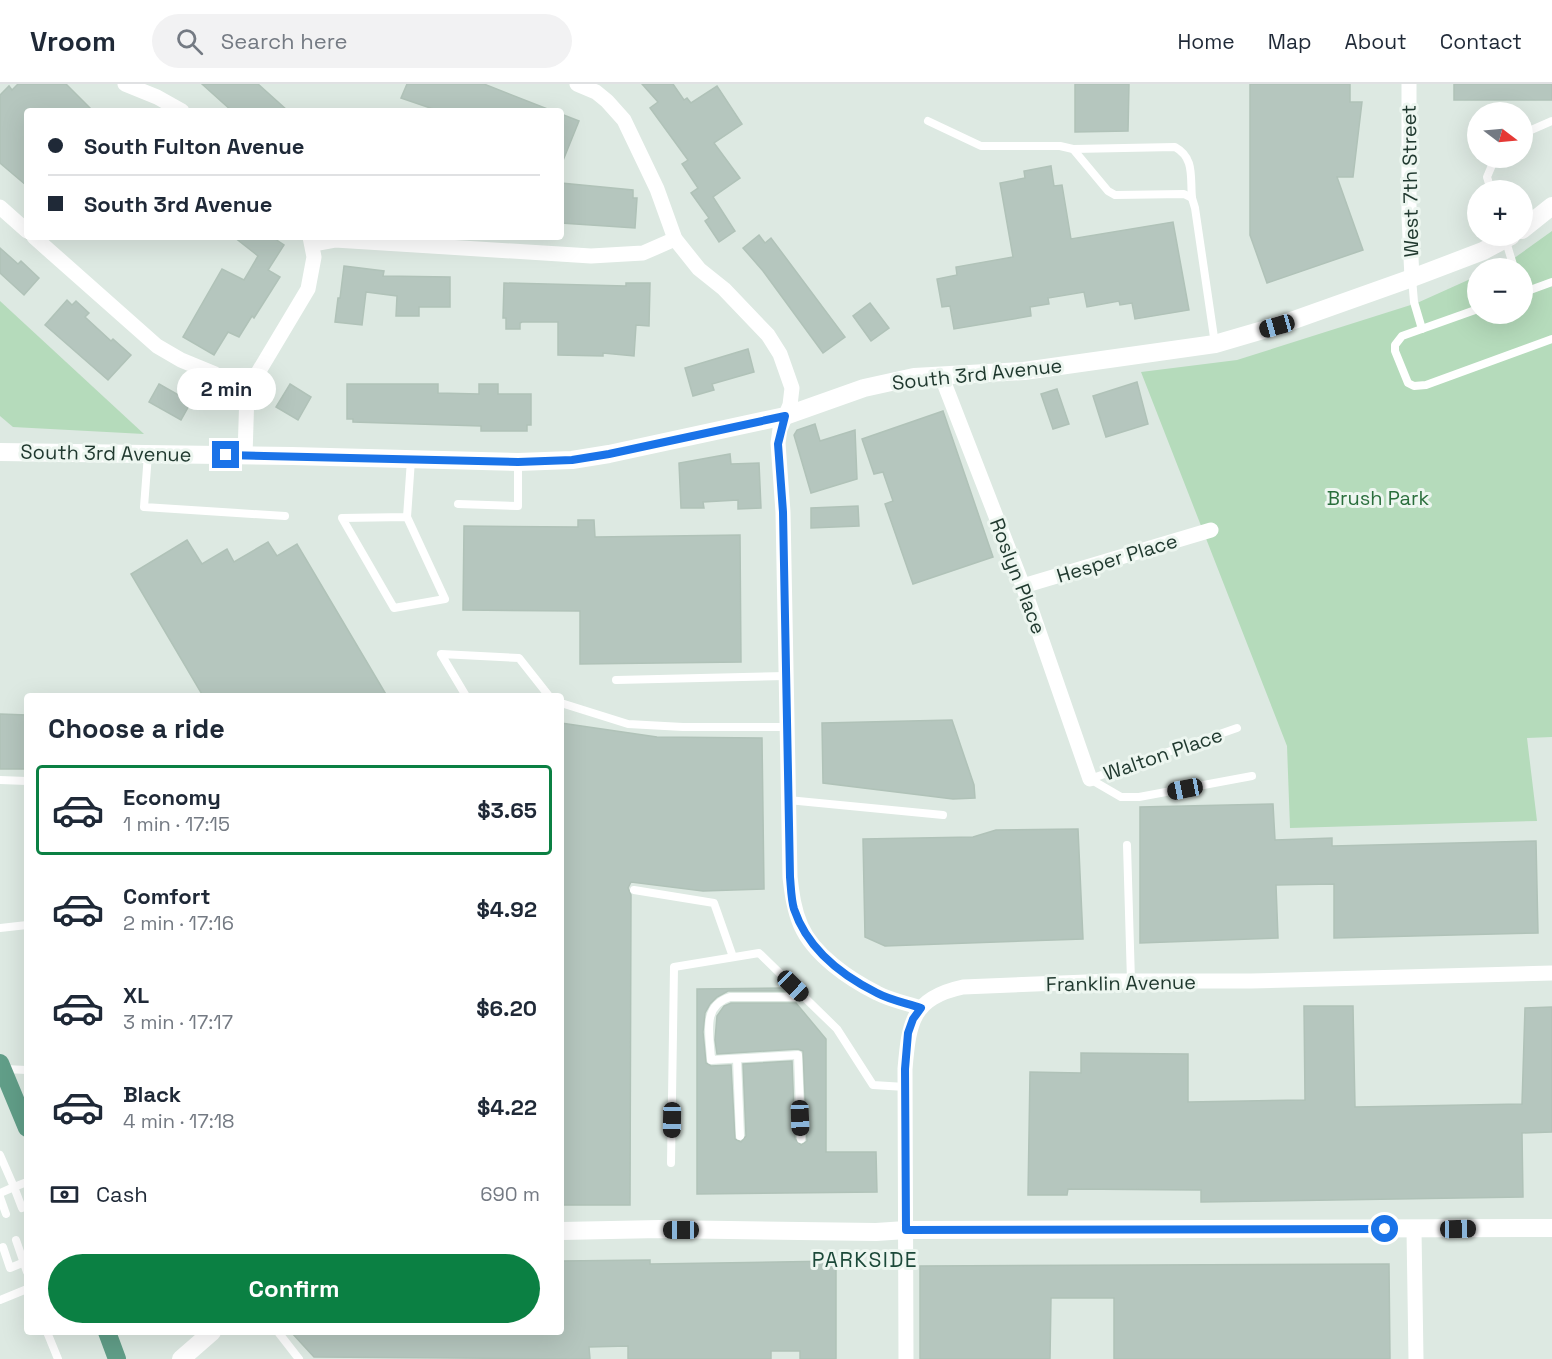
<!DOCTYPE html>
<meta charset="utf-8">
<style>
:root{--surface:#fff;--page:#f2f2f3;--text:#1f2937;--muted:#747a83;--line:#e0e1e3;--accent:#0b8043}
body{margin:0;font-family:"Space Grotesk",sans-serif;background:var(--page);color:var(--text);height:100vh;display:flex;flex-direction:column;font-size:22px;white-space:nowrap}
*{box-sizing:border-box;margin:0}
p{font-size:20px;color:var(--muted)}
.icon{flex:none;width:33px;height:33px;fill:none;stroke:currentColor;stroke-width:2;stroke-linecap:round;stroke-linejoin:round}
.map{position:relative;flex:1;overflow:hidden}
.panel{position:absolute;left:24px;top:609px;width:540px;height:642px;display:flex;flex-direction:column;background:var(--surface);border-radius:6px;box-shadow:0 6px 24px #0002}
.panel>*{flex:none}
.guide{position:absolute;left:24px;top:24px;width:540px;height:132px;border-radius:6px;box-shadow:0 6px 24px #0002;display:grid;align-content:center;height:132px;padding:0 24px;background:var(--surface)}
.needle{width:39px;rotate:106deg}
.controls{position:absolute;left:1467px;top:18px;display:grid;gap:12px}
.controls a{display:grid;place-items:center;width:66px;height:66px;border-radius:50%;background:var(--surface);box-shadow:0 6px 24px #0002;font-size:30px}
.end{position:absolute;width:27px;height:27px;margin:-14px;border:8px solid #1a73e8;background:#fff;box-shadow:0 0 0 3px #fff}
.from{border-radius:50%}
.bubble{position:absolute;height:42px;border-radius:21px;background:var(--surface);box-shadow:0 6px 24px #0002;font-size:20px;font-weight:700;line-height:42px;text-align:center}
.car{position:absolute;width:18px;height:36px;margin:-18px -9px;border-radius:8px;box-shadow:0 0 4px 2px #0007;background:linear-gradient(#222 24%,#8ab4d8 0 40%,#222 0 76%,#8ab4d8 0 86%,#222 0)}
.guide b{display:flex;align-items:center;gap:21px;height:57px;font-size:22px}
.guide b+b{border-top:2px solid var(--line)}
.guide i{width:15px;height:15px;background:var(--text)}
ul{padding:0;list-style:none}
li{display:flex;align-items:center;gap:18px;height:90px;margin:0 12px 9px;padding:0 12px;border:3px solid transparent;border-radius:6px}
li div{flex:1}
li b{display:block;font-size:22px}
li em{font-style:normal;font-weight:700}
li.active{border-color:var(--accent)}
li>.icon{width:54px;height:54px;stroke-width:1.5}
h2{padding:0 24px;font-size:27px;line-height:72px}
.pay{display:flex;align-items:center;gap:15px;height:66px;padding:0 24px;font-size:22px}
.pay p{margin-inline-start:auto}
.cta{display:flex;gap:12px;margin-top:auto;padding:12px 24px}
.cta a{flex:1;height:69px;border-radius:36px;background:var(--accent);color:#fff;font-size:24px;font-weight:700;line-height:69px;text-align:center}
header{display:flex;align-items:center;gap:36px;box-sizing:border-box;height:84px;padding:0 30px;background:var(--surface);border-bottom:2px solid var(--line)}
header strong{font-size:28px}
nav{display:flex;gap:33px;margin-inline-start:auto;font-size:21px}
.search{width:420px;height:54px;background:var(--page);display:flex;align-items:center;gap:15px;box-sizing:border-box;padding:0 21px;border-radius:33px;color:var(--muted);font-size:22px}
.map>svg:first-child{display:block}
.green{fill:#b5dbbb}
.building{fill:#b5c6be;stroke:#b0c2b8;stroke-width:1.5}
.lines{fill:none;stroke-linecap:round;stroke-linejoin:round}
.lane{stroke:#fff;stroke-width:8}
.street{stroke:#fff;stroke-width:15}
.secondary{stroke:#fff;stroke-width:18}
.primary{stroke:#619e88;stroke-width:18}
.route{stroke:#1a73e8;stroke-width:8}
.labels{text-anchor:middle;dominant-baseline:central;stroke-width:6;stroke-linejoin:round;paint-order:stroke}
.street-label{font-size:20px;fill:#1f382e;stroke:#edf6f0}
.park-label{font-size:20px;fill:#2a6e3c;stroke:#edf6f0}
.neighbourhood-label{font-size:21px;letter-spacing:1.5px;fill:#1c4939;stroke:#edf6f0}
</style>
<header>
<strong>Vroom</strong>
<div class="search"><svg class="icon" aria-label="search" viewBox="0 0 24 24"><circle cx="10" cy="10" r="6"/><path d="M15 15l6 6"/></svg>Search here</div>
<nav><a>Home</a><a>Map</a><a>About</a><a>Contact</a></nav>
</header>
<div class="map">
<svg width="1552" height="1275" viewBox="0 0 1552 1275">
<rect width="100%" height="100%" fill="#dde9e2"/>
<!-- green -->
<g class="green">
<path d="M1552,147V653L1527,654L1537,737L1290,744L1287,662L1141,288L1237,276L1417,219L1477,192L1478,230H1522V184H1493L1513,175Z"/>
<path d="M0,217L144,350L13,343L0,332Z"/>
</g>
<!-- building -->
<g class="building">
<path d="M18,0H66L93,27H27V102L0,79V11L9,2L12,6Z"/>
<path d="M202,0H258L288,27H232Z"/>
<path d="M407,0H484L550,26L439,27L401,14Z"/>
<path d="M642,0H673L684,16L687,14L691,19L717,2L742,40L714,59L740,94L713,113L735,147L719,158L705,137L709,134L691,109L698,104L682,80L688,76L650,24L658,18Z"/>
<path d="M1075,0H1129L1128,47L1075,48Z"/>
<path d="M1250,0H1350V18H1362L1353,93H1337L1363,166L1267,199L1250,151Z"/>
<rect x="1454" y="0" width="98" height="16"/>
<path d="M561,30L579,37L562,79H561Z"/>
<path d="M1051,82L1054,102L1062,101L1071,155L1173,138L1189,226L1135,235L1132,219L1120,221L1119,217L1087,223L1084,208L1048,214L1049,220L1030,223L1031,232L954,245L950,222L942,223L937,195L957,191L956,183L1013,173L1000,99L1025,94L1024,87Z"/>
<path d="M561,99L633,106V114H637L635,144L561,139Z"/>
<path d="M759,151L765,159L771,154L845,253L823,269L763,187L743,164Z"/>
<path d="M234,153H272L284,161L268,186L280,193L254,234L252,232L239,253L228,248L214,271L183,253L222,185L244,196L258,172Z"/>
<path d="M0,164L18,180L21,177L39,194L24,211L0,189Z"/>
<path d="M344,182L384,187L383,192L450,193V223H419V232H396L397,212L366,208L362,241L335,238L338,214H340Z"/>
<path d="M504,199L626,202V199H650L649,242L636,241L634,272L603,269V272L558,271V238H522L520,239V245H506V234H503Z"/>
<path d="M67,216L72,221L76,217L89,229L85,233L111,257L113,255L131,271L108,296L45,241Z"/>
<path d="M870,219L889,244L871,257L853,232Z"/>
<path d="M748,265L754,288L712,300L714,306L693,312L685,284Z"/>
<path d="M1137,298L1148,340L1106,353L1093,312Z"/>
<path d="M159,300L191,318L181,336L149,318Z"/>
<path d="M290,300L311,313L298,336L276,323Z"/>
<path d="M347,300H438V309L479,310V300H498V310H531V341H527V347H481V342L353,338V335H347Z"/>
<path d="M1057,305L1069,340L1053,345L1041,310Z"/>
<path d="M943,327L993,473L913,500L885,420L893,417L883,388L874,390L862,355Z"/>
<path d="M815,340L820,357L855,346L857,395L811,409L794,351L797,346Z"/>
<path d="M730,370L731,380L759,379L761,424L738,425V416L703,418L704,424H681L679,379Z"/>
<path d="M858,422L859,442L811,444V424Z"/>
<path d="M578,436H594L595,453L740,451L741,578L580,580V527L463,526L464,442L578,443Z"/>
<path d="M187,456L202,480L227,465L234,478L268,458L277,472L297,460L387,612H203L131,490Z"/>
<path d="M0,630L27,631V685H0Z"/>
<path d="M952,636L974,701L975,714L953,715L823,699L822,639Z"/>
<path d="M561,639L657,653L762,654L764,805L703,807L631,798L628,804L631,811L630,1121H561Z"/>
<path d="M1273,720L1275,756L1332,754V762L1536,757L1538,849L1334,854V800L1276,801L1278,854L1140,859V723Z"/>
<path d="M1078,745L1083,855L885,862L865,853L863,755L973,753L996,746Z"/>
<path d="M783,904L785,907H728L717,913L710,920L705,929L703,948L706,979L711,982L731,981L735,1055L741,1058L746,1052L743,980L792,977L795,1055L801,1061L807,1057L803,967L798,965L717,970L715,956L717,932L724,922L731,919H796L826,955V1068H876L877,1108L697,1110V905Z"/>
<path d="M1304,922H1353L1355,1023L1522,1020L1525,924L1552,923V1048L1522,1049L1523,1113L1201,1118V1106L1068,1105L1067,1111H1028L1030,988L1081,989V969L1188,970V1018L1305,1016Z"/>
<path d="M650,1176V1180L836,1177V1275H800V1267H771V1275H628V1262L589,1263L590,1275L314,1273L291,1248H561V1177Z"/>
<path d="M1389,1180L1390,1275H1114V1214H1051L1050,1275H920V1182Z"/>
</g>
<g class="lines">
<!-- lane -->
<g class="lane">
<path d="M928,37L981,62H1060L1073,65L1108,107L1115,111L1184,110L1192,114L1195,124L1215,260"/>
<path d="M1522,50L1552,37"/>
<path d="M1073,65L1175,63C1195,74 1190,93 1192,114"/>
<path d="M1491,106L1487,93L1495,74"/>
<path d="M1505,154L1514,184"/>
<path d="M1412,194L1414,218L1422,245"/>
<path d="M1522,209L1552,198"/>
<path d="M1478,225L1402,252L1395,261V267L1408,299L1414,302L1426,301L1552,255"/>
<path d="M148,370L144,423L285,432"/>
<path d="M458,420L518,422V379"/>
<path d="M407,433L342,434L394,524L445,515L407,433L411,376"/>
<path d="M616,596L786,592"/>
<path d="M466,612L441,570L519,574L549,612"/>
<path d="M561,619L628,640L683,643H787"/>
<path d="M1090,695L1121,713H1139L1252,692"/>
<path d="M1090,695L1237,644"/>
<path d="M0,696L27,697"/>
<path d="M788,716L943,731"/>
<path d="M1127,761L1131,897"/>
<path d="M634,806L714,819L733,873"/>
<path d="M0,844L27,841"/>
<path d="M737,975L740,1052"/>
<path d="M4,985L27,986"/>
<path d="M801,1055L798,971L711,976C710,951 701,922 730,913H805"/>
<path d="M0,1071L14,1103L27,1098"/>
<path d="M671,1079L674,883L759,869L837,945L873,1001L905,1003"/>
<path d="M0,1109L14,1103L22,1124"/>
<path d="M0,1113L6,1130"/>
<path d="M16,1156L27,1188"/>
<path d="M3,1163L10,1184L27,1177"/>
<path d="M0,1216L27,1205"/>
<path d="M47,1248L58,1275"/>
<path d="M278,1248L299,1275"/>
</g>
<!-- street -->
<g class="street">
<path d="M125,0L157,13L182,27"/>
<path d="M577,0L596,8L607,17L624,36L657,105L675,155L699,185L724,205L768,251L780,270L792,304L790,321L780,345L778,359L783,428L790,793C792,810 794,826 801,842C814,871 849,895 877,909C890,916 906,919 921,924"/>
<path d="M1409,0V133L1412,194"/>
<path d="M0,123L27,147"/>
<path d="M34,153L157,262L181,276L215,290L247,307"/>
<path d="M313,160L335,156L591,172L643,169L675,155"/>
<path d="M941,291L1023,502L1090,695"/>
<path d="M245,372L247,307L308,205L314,173L310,153"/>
<path d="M1023,502L1211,446"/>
<path d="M1414,1146L1416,1275"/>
<path d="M906,1275L905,985C909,938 912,914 963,903L1112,897H1251L1552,889"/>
</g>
<!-- secondary -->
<g class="secondary">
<path d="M1522,146L1552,122"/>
<path d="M0,368L292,372L518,378L572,376L609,370L785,332L864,304L914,293L1024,287L1215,260L1277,242L1412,194L1483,167L1511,152"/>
<path d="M561,1147L660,1145L876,1148L906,1146L1552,1144"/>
<path d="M181,1275L212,1248"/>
</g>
<!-- primary -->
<g class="primary">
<path d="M0,979L27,1044"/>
<path d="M107,1248L117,1275"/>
</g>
</g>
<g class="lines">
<!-- route -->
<path class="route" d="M226,371L518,378L572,376L609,370L785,332L778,360L783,428L790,793C791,803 791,815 794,825C807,864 841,891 877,909C890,916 906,919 921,924L913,935L908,949L905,985L906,1146L1385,1145"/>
</g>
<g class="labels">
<!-- street labels -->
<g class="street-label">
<text transform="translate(1410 97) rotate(-91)">West 7th Street</text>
<text transform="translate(977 290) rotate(-6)">South 3rd Avenue</text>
<text transform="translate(106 369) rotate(1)">South 3rd Avenue</text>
<text transform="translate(1117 474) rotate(-17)">Hesper Place</text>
<text transform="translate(1018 492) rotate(69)">Roslyn Place</text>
<text transform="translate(1163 670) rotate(-19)">Walton Place</text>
<text transform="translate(1121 899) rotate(-1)">Franklin Avenue</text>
</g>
<!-- park labels -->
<g class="park-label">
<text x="1378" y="414">Brush Park</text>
</g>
<!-- neighbourhood labels -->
<g class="neighbourhood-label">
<text x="865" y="1175">PARKSIDE</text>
</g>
</g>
</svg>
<div class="controls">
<a><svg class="needle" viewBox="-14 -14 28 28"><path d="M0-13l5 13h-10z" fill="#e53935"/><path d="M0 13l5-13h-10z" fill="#747a83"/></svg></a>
<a>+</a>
<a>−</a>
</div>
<i class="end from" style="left:1385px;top:1145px"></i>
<i class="end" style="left:226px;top:371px"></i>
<div class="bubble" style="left:177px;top:284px;width:99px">2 min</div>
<i class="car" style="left:1277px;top:242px;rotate:254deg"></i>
<i class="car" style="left:1185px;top:705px;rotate:259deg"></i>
<i class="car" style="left:793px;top:902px;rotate:134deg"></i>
<i class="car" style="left:800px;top:1034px;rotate:178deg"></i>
<i class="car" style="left:672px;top:1036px;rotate:181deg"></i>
<i class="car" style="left:1458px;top:1145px;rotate:89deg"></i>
<i class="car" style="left:681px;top:1146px;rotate:270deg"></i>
<div class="guide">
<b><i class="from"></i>South Fulton Avenue</b>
<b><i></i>South 3rd Avenue</b>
</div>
<section class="panel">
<h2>Choose a ride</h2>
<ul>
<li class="active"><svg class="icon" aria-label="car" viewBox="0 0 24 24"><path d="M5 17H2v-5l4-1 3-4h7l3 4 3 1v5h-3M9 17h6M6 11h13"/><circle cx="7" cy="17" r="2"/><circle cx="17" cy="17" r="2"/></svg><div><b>Economy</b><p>1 min · 17:15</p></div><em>$3.65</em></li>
<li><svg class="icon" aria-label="car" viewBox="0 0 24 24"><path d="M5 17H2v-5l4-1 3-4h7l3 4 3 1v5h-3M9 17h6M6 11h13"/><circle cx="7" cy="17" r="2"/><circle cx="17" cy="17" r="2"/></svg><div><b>Comfort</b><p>2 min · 17:16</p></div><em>$4.92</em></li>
<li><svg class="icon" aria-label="car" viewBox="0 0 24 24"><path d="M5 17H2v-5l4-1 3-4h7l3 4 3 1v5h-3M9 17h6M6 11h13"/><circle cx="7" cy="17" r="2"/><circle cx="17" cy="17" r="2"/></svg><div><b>XL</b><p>3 min · 17:17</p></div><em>$6.20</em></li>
<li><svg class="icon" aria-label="car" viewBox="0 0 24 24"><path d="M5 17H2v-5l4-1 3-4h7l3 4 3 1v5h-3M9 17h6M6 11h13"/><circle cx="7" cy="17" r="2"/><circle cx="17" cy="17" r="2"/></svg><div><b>Black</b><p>4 min · 17:18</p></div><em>$4.22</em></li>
</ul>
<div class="pay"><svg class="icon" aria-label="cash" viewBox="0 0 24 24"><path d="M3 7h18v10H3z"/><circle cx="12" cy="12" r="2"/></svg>Cash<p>690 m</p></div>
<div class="cta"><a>Confirm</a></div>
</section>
</div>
